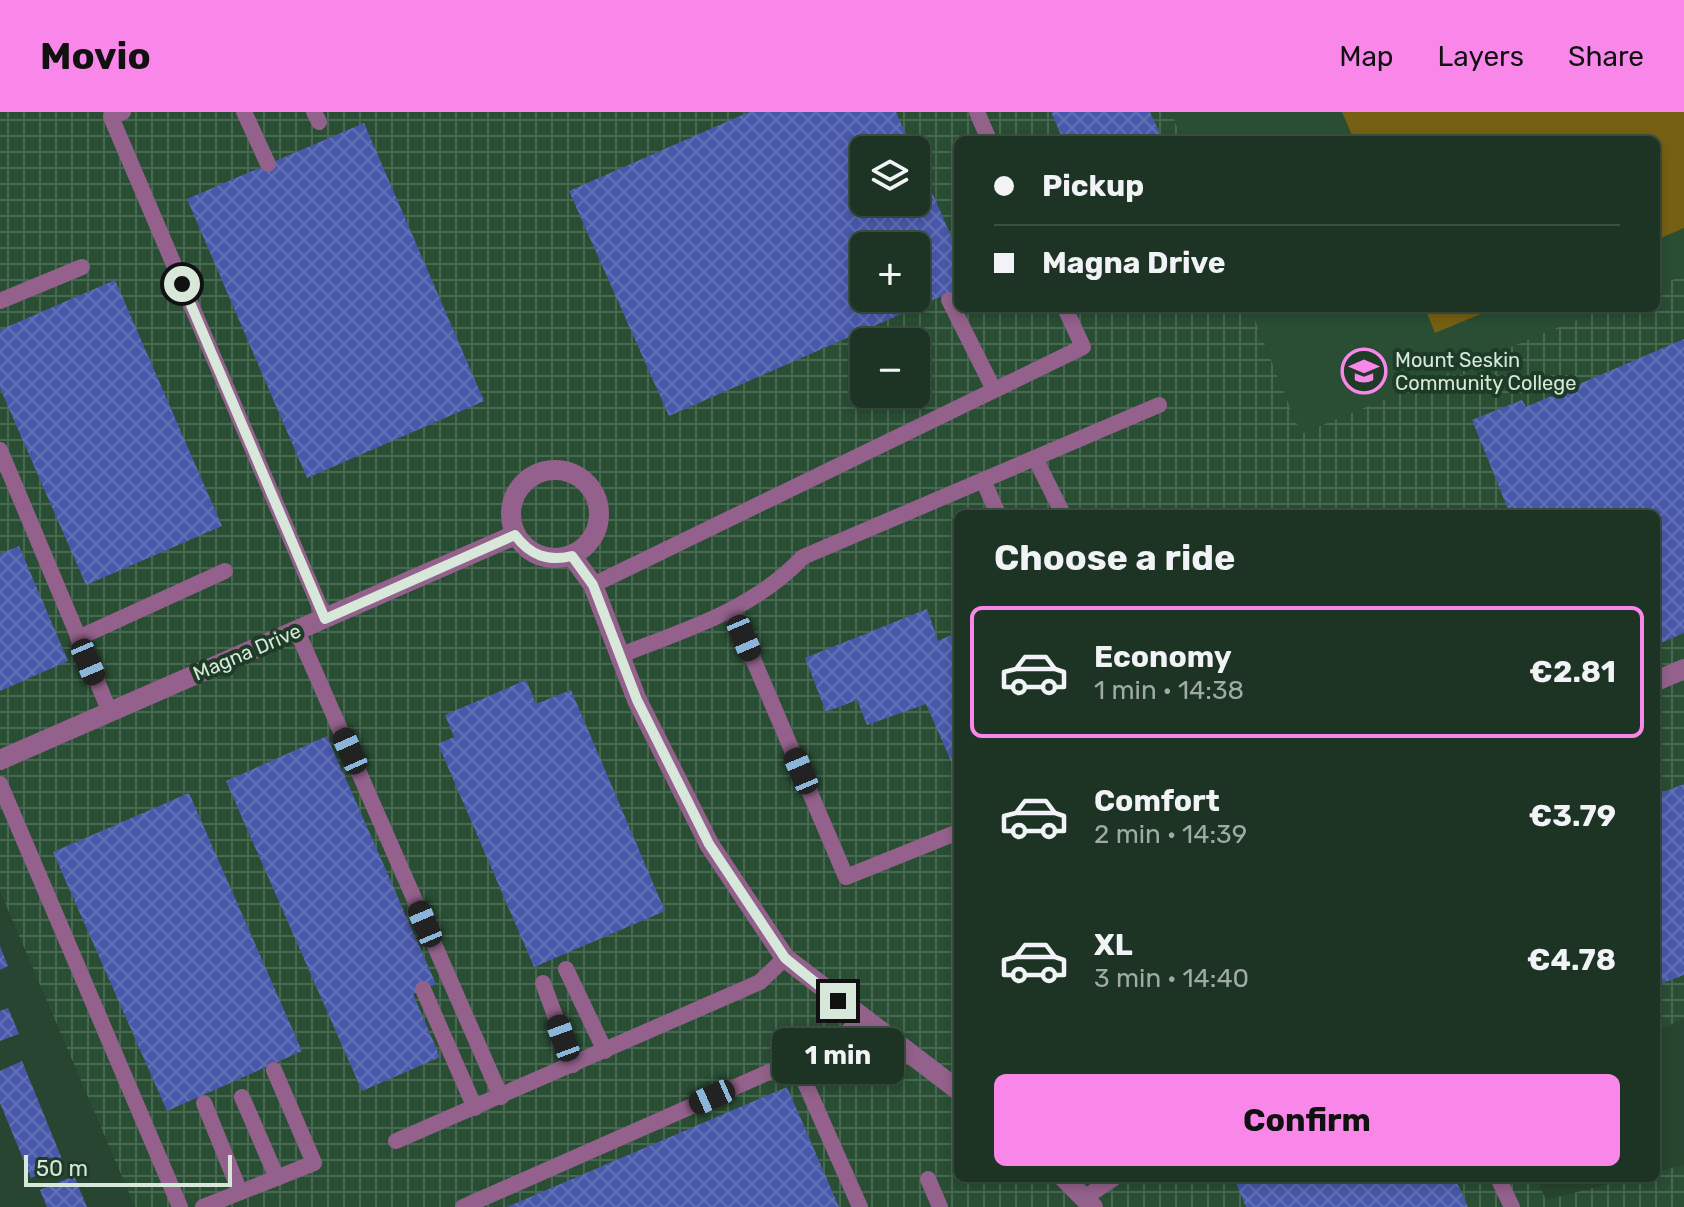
<!DOCTYPE html>
<meta charset="utf-8">
<style>
:root{--surface:#1d3424;--page:#253c2c;--text:#f1f3f6;--muted:#a0aaa6;--line:#3b4f41;--accent:#f987e9}
body{margin:0;font-family:Rubik,sans-serif;background:var(--page);color:var(--text);height:100vh;display:flex;flex-direction:column;font-size:30px;white-space:nowrap}
*{box-sizing:border-box;margin:0}
p{font-size:26px;color:var(--muted)}
.icon{flex:none;width:44px;height:44px;fill:none;stroke:currentColor;stroke-width:2;stroke-linecap:round;stroke-linejoin:round}
.map{position:relative;flex:1;overflow:hidden}
.drawer{position:absolute;left:954px;top:398px;width:706px;height:672px;display:flex;flex-direction:column;background:var(--surface);border-radius:12px;box-shadow:0 4px 12px #0003,0 0 0 2px var(--line)}
.drawer>*{flex:none}
.top-card{position:absolute;left:954px;top:24px;width:706px;height:176px;border-radius:12px;box-shadow:0 4px 12px #0003,0 0 0 2px var(--line);display:grid;align-content:center;height:176px;padding:0 40px;background:var(--surface)}
.fabs{position:absolute;left:850px;top:24px;display:grid;gap:16px}
.fabs a{display:grid;place-items:center;width:80px;height:80px;border-radius:12px;background:var(--surface);box-shadow:0 4px 12px #0003,0 0 0 2px var(--line);font-size:40px}
.scale{position:absolute;left:24px;bottom:20px;width:208px;box-sizing:border-box;padding-left:8px;border:4px solid #d7e8da;border-top:0;font-size:22px;line-height:28px;white-space:nowrap;color:#d7e8da;-webkit-text-stroke:6px #1d3b26;paint-order:stroke}
.end{position:absolute;width:36px;height:36px;margin:-18px;border:10px solid #d7e8da;background:#111;box-shadow:0 0 0 4px #111}
.from{border-radius:50%}
.bubble{position:absolute;height:56px;border-radius:12px;background:var(--surface);box-shadow:0 4px 12px #0003,0 0 0 2px var(--line);font-size:26px;font-weight:700;line-height:56px;text-align:center}
.car{position:absolute;width:24px;height:48px;margin:-24px -12px;border-radius:10px;box-shadow:0 0 6px 2px #0007;background:linear-gradient(#222 24%,#8ab4d8 0 40%,#222 0 76%,#8ab4d8 0 86%,#222 0)}
.top-card b{display:flex;align-items:center;gap:28px;height:76px;font-size:30px}
.top-card b+b{border-top:2px solid var(--line)}
.top-card i{width:20px;height:20px;background:var(--text)}
ul{padding:0;list-style:none}
li{display:flex;align-items:center;gap:24px;height:132px;margin:0 16px 12px;padding:0 24px;border:4px solid transparent;border-radius:12px}
li div{flex:1}
li b{display:block;font-size:30px}
li em{font-style:normal;font-weight:700}
li.current{border-color:var(--accent)}
li>.icon{width:72px;height:72px;stroke-width:1.5}
h2{padding:0 40px;font-size:36px;line-height:96px}
.primary-button{display:flex;gap:16px;margin-top:auto;padding:16px 40px}
.primary-button a{flex:1;height:92px;border-radius:12px;background:var(--accent);color:#111;font-size:32px;font-weight:700;line-height:92px;text-align:center}
header{display:flex;align-items:center;gap:48px;box-sizing:border-box;height:112px;padding:0 40px;background:var(--accent);color:#111}
header strong{font-size:38px}
nav{display:flex;gap:44px;margin-inline-start:auto;font-size:28px}
.map>svg:first-child{display:block}
.built{fill:#294e34}
.industrial{fill:url(#industrial-grid);fill-rule:evenodd}
.green{fill:#756013}
.building{fill:url(#building-cross-hatch);fill-rule:evenodd}
.lines{fill:none;stroke-linecap:round;stroke-linejoin:round}
.lane{stroke:#93618b;stroke-width:16}
.street{stroke:#93618b;stroke-width:20}
.route{stroke:#d7e8da;stroke-width:10}
.labels{text-anchor:middle;dominant-baseline:central;stroke-width:8;stroke-linejoin:round;paint-order:stroke}
.poi-label{font-size:20px;fill:#d7e8da;stroke:#1d3b26;text-anchor:start}
.street-label{font-size:20px;fill:#d7e8da;stroke:#1d3b26}
</style>
<header>
<strong>Movio</strong>
<nav><a>Map</a><a>Layers</a><a>Share</a></nav>
</header>
<div class="map">
<svg width="1684" height="1095" viewBox="0 0 1684 1095">
<defs>
<pattern id="industrial-grid" width="8" height="8" patternUnits="userSpaceOnUse" patternTransform="scale(2)"><rect width="8" height="8" fill="#294e34"/><path d="M0 4h8M4 0v8" fill="none" stroke="#476851"/></pattern>
<pattern id="building-cross-hatch" width="8" height="8" patternUnits="userSpaceOnUse" patternTransform="scale(2)"><rect width="8" height="8" fill="#4858aa"/><path d="M0 0l8 8M0 8l8-8" fill="none" stroke="#6270b5"/></pattern>
</defs>
<rect width="100%" height="100%" fill="#274530"/>
<!-- built -->
<g class="built">
<path d="M1171,0H1684V163L1656,175V28H1182Z"/>
<path d="M1250,196H1605L1301,322Z"/>
</g>
<!-- industrial -->
<path class="industrial" d="M0,0H1171L1182,28H958V196H1250L1301,322L1605,196H1656V175L1684,163V907L1656,919V402H958V1066H1536L1546,1088L1632,1066H1656V1060L1684,1053V1095H135L0,779ZM864,38H916V90H864ZM864,134H916V186H864ZM864,230H916V282H864Z"/>
<!-- green -->
<g class="green">
<path d="M1342,0H1684V116L1656,128V28H1354Z"/>
<path d="M1425,196H1495L1435,221Z"/>
</g>
<!-- building -->
<g class="building">
<path d="M749,0H896L913,38H864V90H916V44L958,140V177L669,304L569,79ZM864,134H916V186H864Z"/>
<path d="M1051,0H1150L1163,28H1063Z"/>
<path d="M364,11L484,289L307,366L187,87Z"/>
<path d="M115,168L222,414L86,473L0,276V218Z"/>
<path d="M1684,227V521L1656,533V402H1510L1472,308L1522,288L1526,295Z"/>
<path d="M19,434L68,549L0,579V442Z"/>
<path d="M927,497L938,529L958,520V665L926,592L867,613L857,588L826,600L805,546Z"/>
<path d="M526,568L536,592L571,578L665,799L534,855L438,632L454,625L445,603Z"/>
<path d="M327,624L436,872L413,882L440,945L362,979L226,669Z"/>
<path d="M1684,672V863L1663,871L1656,853V683Z"/>
<path d="M189,681L302,939L167,999L53,740Z"/>
<path d="M0,834L8,854L0,858Z"/>
<path d="M8,896L19,922L0,929V899Z"/>
<path d="M22,949L64,1052L31,1066L0,991V959Z"/>
<path d="M787,975L839,1095H507Z"/>
<path d="M74,1064L87,1095H47L40,1078Z"/>
<path d="M1234,1066H1455L1468,1095H1246Z"/>
</g>
<g class="lines">
<!-- lane -->
<g class="lane">
<path d="M123,0L111,5L325,507"/>
<path d="M244,0L268,52"/>
<path d="M314,0L319,10"/>
<path d="M977,0L989,28"/>
<path d="M949,188L994,278"/>
<path d="M0,189L82,155"/>
<path d="M0,338L109,598"/>
<path d="M1035,346L1063,402"/>
<path d="M983,368L998,402"/>
<path d="M593,473L1083,235L1065,196"/>
<path d="M733,500L846,765L958,720"/>
<path d="M297,519L501,985"/>
<path d="M78,526L225,459"/>
<path d="M618,544C685,518 753,498 803,445L1159,293"/>
<path d="M0,672L180,1095"/>
<path d="M566,857L605,939"/>
<path d="M543,871L573,953"/>
<path d="M423,877L475,996"/>
<path d="M795,948L860,1095"/>
<path d="M242,985L277,1066"/>
<path d="M204,991L240,1080"/>
<path d="M396,1029L760,870L785,846"/>
<path d="M1498,1066L1512,1095"/>
<path d="M928,1067L940,1095"/>
<path d="M1084,1086L1114,1066"/>
<path d="M203,1095L314,1051L274,958"/>
<path d="M463,1095L821,937L840,927L861,907"/>
</g>
<!-- street -->
<g class="street">
<circle cx="555" cy="402" r="44"/>
<path d="M572,444L593,473L637,588L709,732L785,846L958,978"/>
<path d="M1656,569L1684,557"/>
<path d="M0,648L515,423"/>
<path d="M1064,1066L1093,1095"/>
</g>
</g>
<g class="lines">
<!-- route -->
<path class="route" d="M182,172L325,507L515,423C530,443 547,450 572,444L593,473L637,588L709,732L785,846L838,889"/>
</g>
<!-- icons -->
<defs>
<g id="school-ring" transform="scale(2.3)"><circle r="9.5" fill="#1d3b26" stroke="#f987e9" stroke-width="1.5"/><path d="M0-5L7-2L0 1L-7-2ZM-4 1L0 2.5L4 1V4Q0 6-4 4Z" fill="#f987e9"/></g>
</defs>
<g fill-rule="evenodd">
<use href="#school-ring" x="1364" y="259"/>
</g>
<g class="labels">
<!-- poi labels -->
<g class="poi-label">
<text x="1395" y="248">Mount Seskin<tspan x="1395" dy="23">Community College</tspan></text>
</g>
<!-- street labels -->
<g class="street-label">
<text transform="translate(247 540) rotate(-23)">Magna Drive</text>
</g>
</g>
</svg>
<div class="fabs">
<a><svg class="icon" aria-label="layers" viewBox="0 0 24 24"><path d="M12 4l9 5-9 5-9-5zM3 14l9 5 9-5"/></svg></a>
<a>+</a>
<a>−</a>
</div>
<div class="scale">50 m</div>
<i class="end from" style="left:182px;top:172px"></i>
<i class="end" style="left:838px;top:889px"></i>
<div class="bubble" style="left:772px;top:916px;width:132px">1 min</div>
<i class="car" style="left:744px;top:526px;rotate:157deg"></i>
<i class="car" style="left:88px;top:550px;rotate:157deg"></i>
<i class="car" style="left:350px;top:639px;rotate:336deg"></i>
<i class="car" style="left:801px;top:659px;rotate:337deg"></i>
<i class="car" style="left:425px;top:812px;rotate:337deg"></i>
<i class="car" style="left:563px;top:926px;rotate:340deg"></i>
<i class="car" style="left:712px;top:985px;rotate:246deg"></i>
<div class="top-card">
<b><i class="from"></i>Pickup</b>
<b><i></i>Magna Drive</b>
</div>
<section class="drawer">
<h2>Choose a ride</h2>
<ul>
<li class="current"><svg class="icon" aria-label="car" viewBox="0 0 24 24"><path d="M5 17H2v-5l4-1 3-4h7l3 4 3 1v5h-3M9 17h6M6 11h13"/><circle cx="7" cy="17" r="2"/><circle cx="17" cy="17" r="2"/></svg><div><b>Economy</b><p>1 min · 14:38</p></div><em>€2.81</em></li>
<li><svg class="icon" aria-label="car" viewBox="0 0 24 24"><path d="M5 17H2v-5l4-1 3-4h7l3 4 3 1v5h-3M9 17h6M6 11h13"/><circle cx="7" cy="17" r="2"/><circle cx="17" cy="17" r="2"/></svg><div><b>Comfort</b><p>2 min · 14:39</p></div><em>€3.79</em></li>
<li><svg class="icon" aria-label="car" viewBox="0 0 24 24"><path d="M5 17H2v-5l4-1 3-4h7l3 4 3 1v5h-3M9 17h6M6 11h13"/><circle cx="7" cy="17" r="2"/><circle cx="17" cy="17" r="2"/></svg><div><b>XL</b><p>3 min · 14:40</p></div><em>€4.78</em></li>
</ul>
<div class="primary-button"><a>Confirm</a></div>
</section>
</div>
